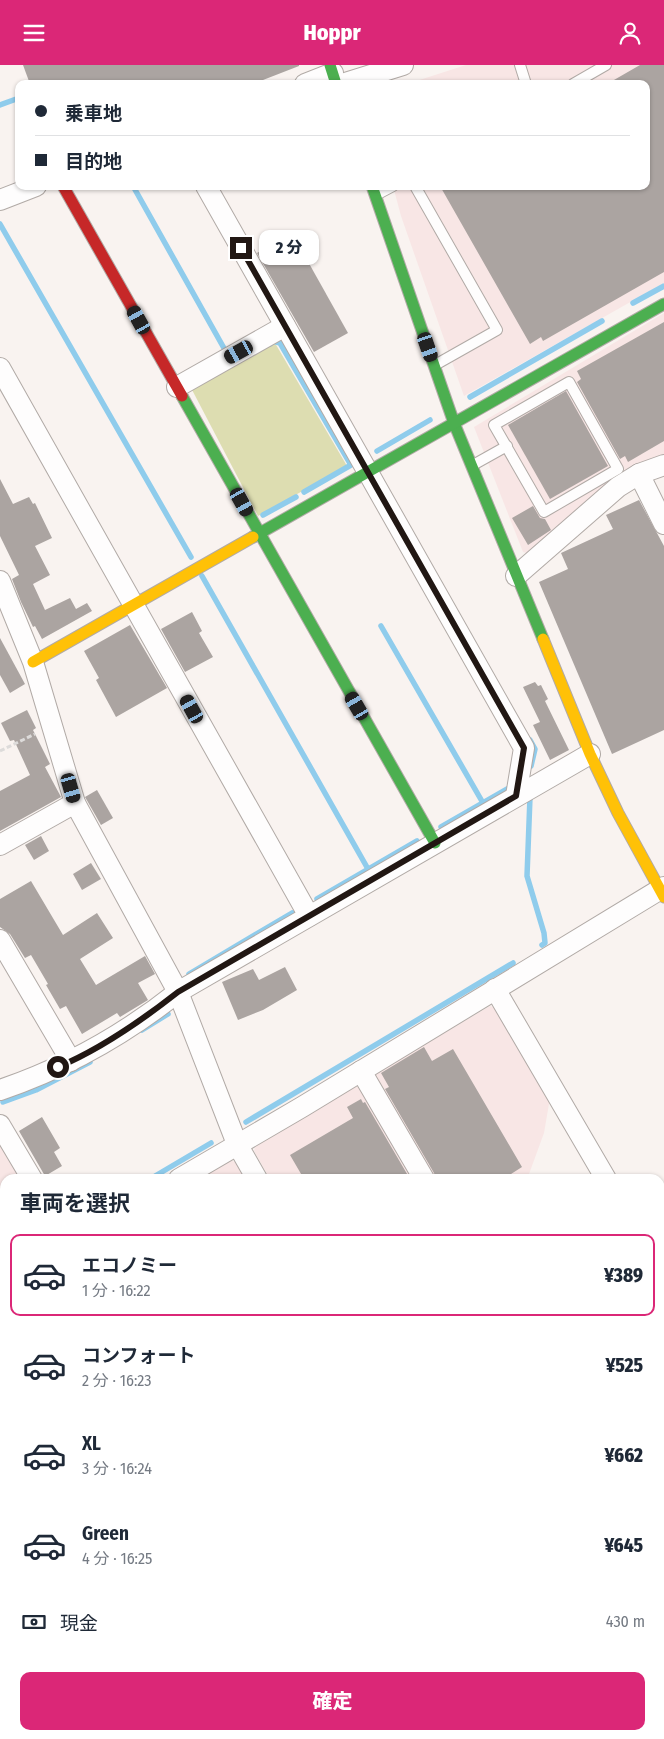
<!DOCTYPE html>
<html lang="ja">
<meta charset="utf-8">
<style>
:root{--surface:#fff;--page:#f2f2f3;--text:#1f2937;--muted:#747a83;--line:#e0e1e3;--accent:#db2777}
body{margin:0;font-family:"Fira Sans Condensed","Noto Sans JP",sans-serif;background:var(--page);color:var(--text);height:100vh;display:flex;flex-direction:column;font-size:19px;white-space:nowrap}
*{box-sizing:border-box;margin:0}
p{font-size:16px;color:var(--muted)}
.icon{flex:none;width:28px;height:28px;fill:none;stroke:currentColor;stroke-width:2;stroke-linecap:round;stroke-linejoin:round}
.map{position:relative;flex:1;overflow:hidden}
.panel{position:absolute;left:0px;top:1109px;width:665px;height:566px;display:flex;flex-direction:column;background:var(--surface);border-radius:15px 15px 0 0;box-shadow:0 1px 4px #0004}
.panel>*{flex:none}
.top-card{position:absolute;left:15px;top:15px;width:635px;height:110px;border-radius:10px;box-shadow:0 1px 4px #0004;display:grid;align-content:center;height:110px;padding:0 20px;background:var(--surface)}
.end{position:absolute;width:22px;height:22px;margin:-11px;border:6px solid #211713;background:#fff;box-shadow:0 0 0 2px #fff}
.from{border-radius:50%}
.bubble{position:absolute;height:35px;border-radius:10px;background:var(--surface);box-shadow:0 1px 4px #0004;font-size:16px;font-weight:800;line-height:35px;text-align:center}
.car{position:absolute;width:15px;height:30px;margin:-15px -8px;border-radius:6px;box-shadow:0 0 4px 1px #0007;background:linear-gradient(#222 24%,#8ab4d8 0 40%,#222 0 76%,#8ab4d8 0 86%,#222 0)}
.top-card b{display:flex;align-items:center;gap:18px;height:48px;font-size:19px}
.top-card b+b{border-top:1px solid var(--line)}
.top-card i{width:12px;height:12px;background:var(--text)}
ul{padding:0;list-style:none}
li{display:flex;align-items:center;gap:15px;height:82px;margin:0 10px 8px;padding:0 10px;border:2px solid transparent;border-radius:10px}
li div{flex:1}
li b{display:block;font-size:19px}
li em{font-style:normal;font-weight:800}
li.selected{border-color:var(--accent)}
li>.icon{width:45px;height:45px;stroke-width:1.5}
h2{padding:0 20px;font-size:22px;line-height:60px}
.pay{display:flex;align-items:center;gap:12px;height:55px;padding:0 20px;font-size:19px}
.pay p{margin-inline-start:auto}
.cta{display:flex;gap:10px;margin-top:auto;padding:10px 20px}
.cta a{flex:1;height:58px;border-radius:10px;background:var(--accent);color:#fff;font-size:20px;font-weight:800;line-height:58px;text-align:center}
header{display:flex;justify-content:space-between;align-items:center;height:65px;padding:0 20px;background:var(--accent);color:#fff;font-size:22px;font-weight:800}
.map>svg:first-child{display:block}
.industrial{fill:#f8e6e5}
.green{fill:#ddddb1}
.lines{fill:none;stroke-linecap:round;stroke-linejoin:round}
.stream{stroke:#8fccec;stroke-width:5.5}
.building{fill:#aba4a1}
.lane-casing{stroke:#b1aaa6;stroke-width:12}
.street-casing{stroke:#b1aaa6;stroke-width:22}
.fast-casing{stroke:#b1aaa6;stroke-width:13}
.slow-casing{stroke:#b1aaa6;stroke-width:13}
.jam-casing{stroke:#b1aaa6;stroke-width:13}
.path{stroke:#dddbda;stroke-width:3;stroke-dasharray:5 2.5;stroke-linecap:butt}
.lane{stroke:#fefdfd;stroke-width:10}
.street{stroke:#fefdfd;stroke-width:20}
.fast{stroke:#4caf50;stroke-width:11}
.slow{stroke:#ffc107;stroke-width:11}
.jam{stroke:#c62828;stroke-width:11}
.route{stroke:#211713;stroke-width:6}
</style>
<header><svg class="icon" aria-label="menu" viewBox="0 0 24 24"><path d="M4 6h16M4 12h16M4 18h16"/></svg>Hoppr<svg class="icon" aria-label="person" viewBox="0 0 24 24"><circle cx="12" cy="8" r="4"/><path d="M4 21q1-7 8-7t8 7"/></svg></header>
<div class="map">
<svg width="664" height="1674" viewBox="0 0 664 1674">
<rect width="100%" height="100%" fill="#f9f3f0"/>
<!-- industrial -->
<g class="industrial">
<path d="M466,0H664V218L464,331L401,151L393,121H646V19H407Z"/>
<path d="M664,248V391L530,489L523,487L474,362Z"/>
<path d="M490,941L496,943L550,1033L544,1068L529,1109L530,1114H434L376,1016V1008Z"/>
<path d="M353,1021L361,1023L415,1114H270L254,1086L256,1078Z"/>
<path d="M0,1078L20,1112L5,1114V1121L0,1124Z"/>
<path d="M228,1095L236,1097L245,1114H196Z"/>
<path d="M5,1227V1401L0,1392V1230Z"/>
<path d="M0,1426L5,1435V1532L0,1535Z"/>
</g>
<!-- green -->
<path class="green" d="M275,278L347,401L258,451L190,321Z"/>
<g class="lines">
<!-- stream -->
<g class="stream">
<path d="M0,40L19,33"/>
<path d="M133,121L225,285"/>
<path d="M0,159L191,492"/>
<path d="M633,238L664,221"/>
<path d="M270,279L273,276L280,278L351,400L304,427"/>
<path d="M470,332L602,256"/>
<path d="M377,386L430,355"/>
<path d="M263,450L296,432"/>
<path d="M202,511L368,804"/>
<path d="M381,561L483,738"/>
<path d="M530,675L535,684L531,701"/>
<path d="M530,732L527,811L544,868L545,878L542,880"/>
<path d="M441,762L509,723"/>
<path d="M317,834L417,776"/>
<path d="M189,909L292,848"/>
<path d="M142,965L168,949"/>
<path d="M3,1037L36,1025L90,997"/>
<path d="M246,1057L513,898"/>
<path d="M150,1114L211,1078"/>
<path d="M0,1203L5,1200"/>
</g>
</g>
<!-- building -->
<g class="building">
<path d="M23,0H299V1L253,19H30Z"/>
<path d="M640,0H664V207L543,276L541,272L530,279L440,121H646V19H607Z"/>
<path d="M292,168L348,268L314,287L257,188Z"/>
<path d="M664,257V376L628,397L625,391L620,394L577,317L581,314L577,306Z"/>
<path d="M566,326L608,401L550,434L508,360Z"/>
<path d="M0,414L13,439L29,432L33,439L35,438L52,473L35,481L50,510L33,519L45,545L70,533L76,544L87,538L92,546L42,574L35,561L33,562L21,537L12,514L19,510L0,471Z"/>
<path d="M639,435L664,481V665L612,689L539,517L568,504L561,488L613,464L606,450Z"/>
<path d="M533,441L540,453L545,454L551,465L528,480L512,453Z"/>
<path d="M192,547L202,566L199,568L213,592L185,607L161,564Z"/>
<path d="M130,560L167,623L116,652L96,615L99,613L84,586Z"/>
<path d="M0,573L25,619L10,628L0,610Z"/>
<path d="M535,617L538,621L541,620L548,634L545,636L569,685L550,695L533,660L540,657L523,622Z"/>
<path d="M27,645L36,663L33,665L50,699L45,702L61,732L0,766V726L30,710L14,675L10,676L1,658Z"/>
<path d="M97,725L113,753L101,760L85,732Z"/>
<path d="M41,771L49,786L34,795L25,780Z"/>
<path d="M91,798L101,814L82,825L73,809Z"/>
<path d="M31,816L63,870L97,848L113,873L80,894L96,920L145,891L155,909L138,918L148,935L120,952L117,948L82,969L66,941L60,944L46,920L48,919L31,890L25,893L10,869L0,862V834Z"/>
<path d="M285,902L297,925L263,945L238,955L222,917L253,904L259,915Z"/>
<path d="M424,982L432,996L453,984L522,1102L511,1109L514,1114H436L434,1108L385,1024L389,1022L381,1008Z"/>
<path d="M361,1034L363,1038L365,1037L410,1114H304L290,1090L353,1053L347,1042Z"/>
<path d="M42,1052L60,1083L54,1087L62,1101L45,1111L19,1066Z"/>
</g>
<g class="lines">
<!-- lane casing -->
<g class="lane-casing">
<g id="lane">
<path d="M520,0L526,19"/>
<path d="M573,19L606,0"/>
<path d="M415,121L497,265L435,300"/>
<path d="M376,130L393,121"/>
<path d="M569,317L618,404L544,447L494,360Z"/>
<path d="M473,400L507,381"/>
<path d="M0,1134L5,1131"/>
</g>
</g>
<!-- street casing -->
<g class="street-casing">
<g id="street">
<path d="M305,19L333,8"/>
<path d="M342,19L403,0"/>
<path d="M206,121L524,683L516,731"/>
<path d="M0,135L36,121"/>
<path d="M0,303L309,851"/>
<path d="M177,322L285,261"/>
<path d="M639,409L664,459"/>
<path d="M516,511L618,422L639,409L664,400"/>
<path d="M0,516L33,597L75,738L178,927L237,1079L257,1114"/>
<path d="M0,780L75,738"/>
<path d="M0,875L71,996"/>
<path d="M495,924L606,1114"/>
<path d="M361,1006L424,1114"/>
<path d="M0,1025C65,1003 124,970 178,927L590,689"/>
<path d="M0,1060L32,1114"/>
<path d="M179,1114L302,1042L664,822"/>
<path d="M660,1205L664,1212"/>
<path d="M0,1219L5,1216"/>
<path d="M0,1410L5,1419"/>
<path d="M660,1520L664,1527"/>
<path d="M660,1571L664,1569"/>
<path d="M0,1634L5,1630"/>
<path d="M153,1670L155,1674"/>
<path d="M361,1670L363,1674"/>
<path d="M578,1670L580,1674"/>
<path d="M440,1674L441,1670"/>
<path d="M490,1674L497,1670"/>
</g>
</g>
<!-- fast casing -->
<g class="fast-casing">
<g id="fast">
<path d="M330,0L336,19"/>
<path d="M372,121L454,358L543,574"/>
<path d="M182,331L435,778"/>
<path d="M253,472L664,239"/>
</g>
</g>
<!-- slow casing -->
<g class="slow-casing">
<g id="slow">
<path d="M543,574L590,689L618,748L664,832"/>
<path d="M33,597L253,472"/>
</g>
</g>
<!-- jam casing -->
<g class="jam-casing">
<path id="jam" d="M63,121L182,331"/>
</g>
<!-- path -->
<path class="path" d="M0,686L35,669"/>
<!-- lane -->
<use href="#lane" class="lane"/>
<!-- street -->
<use href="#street" class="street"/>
<!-- fast -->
<use href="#fast" class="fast"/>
<!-- slow -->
<use href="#slow" class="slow"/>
<!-- jam -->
<use href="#jam" class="jam"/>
</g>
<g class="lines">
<!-- route -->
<path class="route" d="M58,1002C101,984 141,956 178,927L516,731L524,683L241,183"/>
</g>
</svg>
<i class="end from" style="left:58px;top:1002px"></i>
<i class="end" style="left:241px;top:183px"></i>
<div class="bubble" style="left:259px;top:165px;width:60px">2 分</div>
<i class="car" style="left:139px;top:255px;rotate:331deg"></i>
<i class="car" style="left:428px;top:282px;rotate:161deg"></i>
<i class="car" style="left:239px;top:287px;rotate:241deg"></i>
<i class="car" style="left:242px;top:437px;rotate:151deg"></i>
<i class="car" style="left:357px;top:641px;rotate:330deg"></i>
<i class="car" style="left:192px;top:644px;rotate:331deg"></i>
<i class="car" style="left:71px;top:723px;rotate:164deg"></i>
<div class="top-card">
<b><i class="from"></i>乗車地</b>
<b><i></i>目的地</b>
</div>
<section class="panel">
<h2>車両を選択</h2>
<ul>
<li class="selected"><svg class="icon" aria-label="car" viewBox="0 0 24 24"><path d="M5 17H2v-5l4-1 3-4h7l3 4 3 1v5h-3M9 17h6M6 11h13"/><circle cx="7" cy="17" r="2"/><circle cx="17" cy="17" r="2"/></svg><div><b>エコノミー</b><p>1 分 · 16:22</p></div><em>¥389</em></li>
<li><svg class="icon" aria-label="car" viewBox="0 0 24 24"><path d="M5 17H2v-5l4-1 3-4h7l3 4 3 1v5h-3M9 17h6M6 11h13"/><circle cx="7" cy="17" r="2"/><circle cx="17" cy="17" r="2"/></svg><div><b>コンフォート</b><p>2 分 · 16:23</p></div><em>¥525</em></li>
<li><svg class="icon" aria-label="car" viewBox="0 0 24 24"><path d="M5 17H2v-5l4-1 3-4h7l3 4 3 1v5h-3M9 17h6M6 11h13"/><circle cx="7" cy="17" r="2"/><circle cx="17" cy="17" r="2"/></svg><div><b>XL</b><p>3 分 · 16:24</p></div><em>¥662</em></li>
<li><svg class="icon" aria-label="car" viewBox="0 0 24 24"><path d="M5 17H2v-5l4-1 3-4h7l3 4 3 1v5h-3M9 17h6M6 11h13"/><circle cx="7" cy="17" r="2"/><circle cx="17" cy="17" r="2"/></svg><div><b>Green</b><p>4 分 · 16:25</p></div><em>¥645</em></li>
</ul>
<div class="pay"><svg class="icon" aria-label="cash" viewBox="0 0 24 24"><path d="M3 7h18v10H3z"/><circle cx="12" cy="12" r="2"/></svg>現金<p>430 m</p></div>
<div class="cta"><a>確定</a></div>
</section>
</div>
